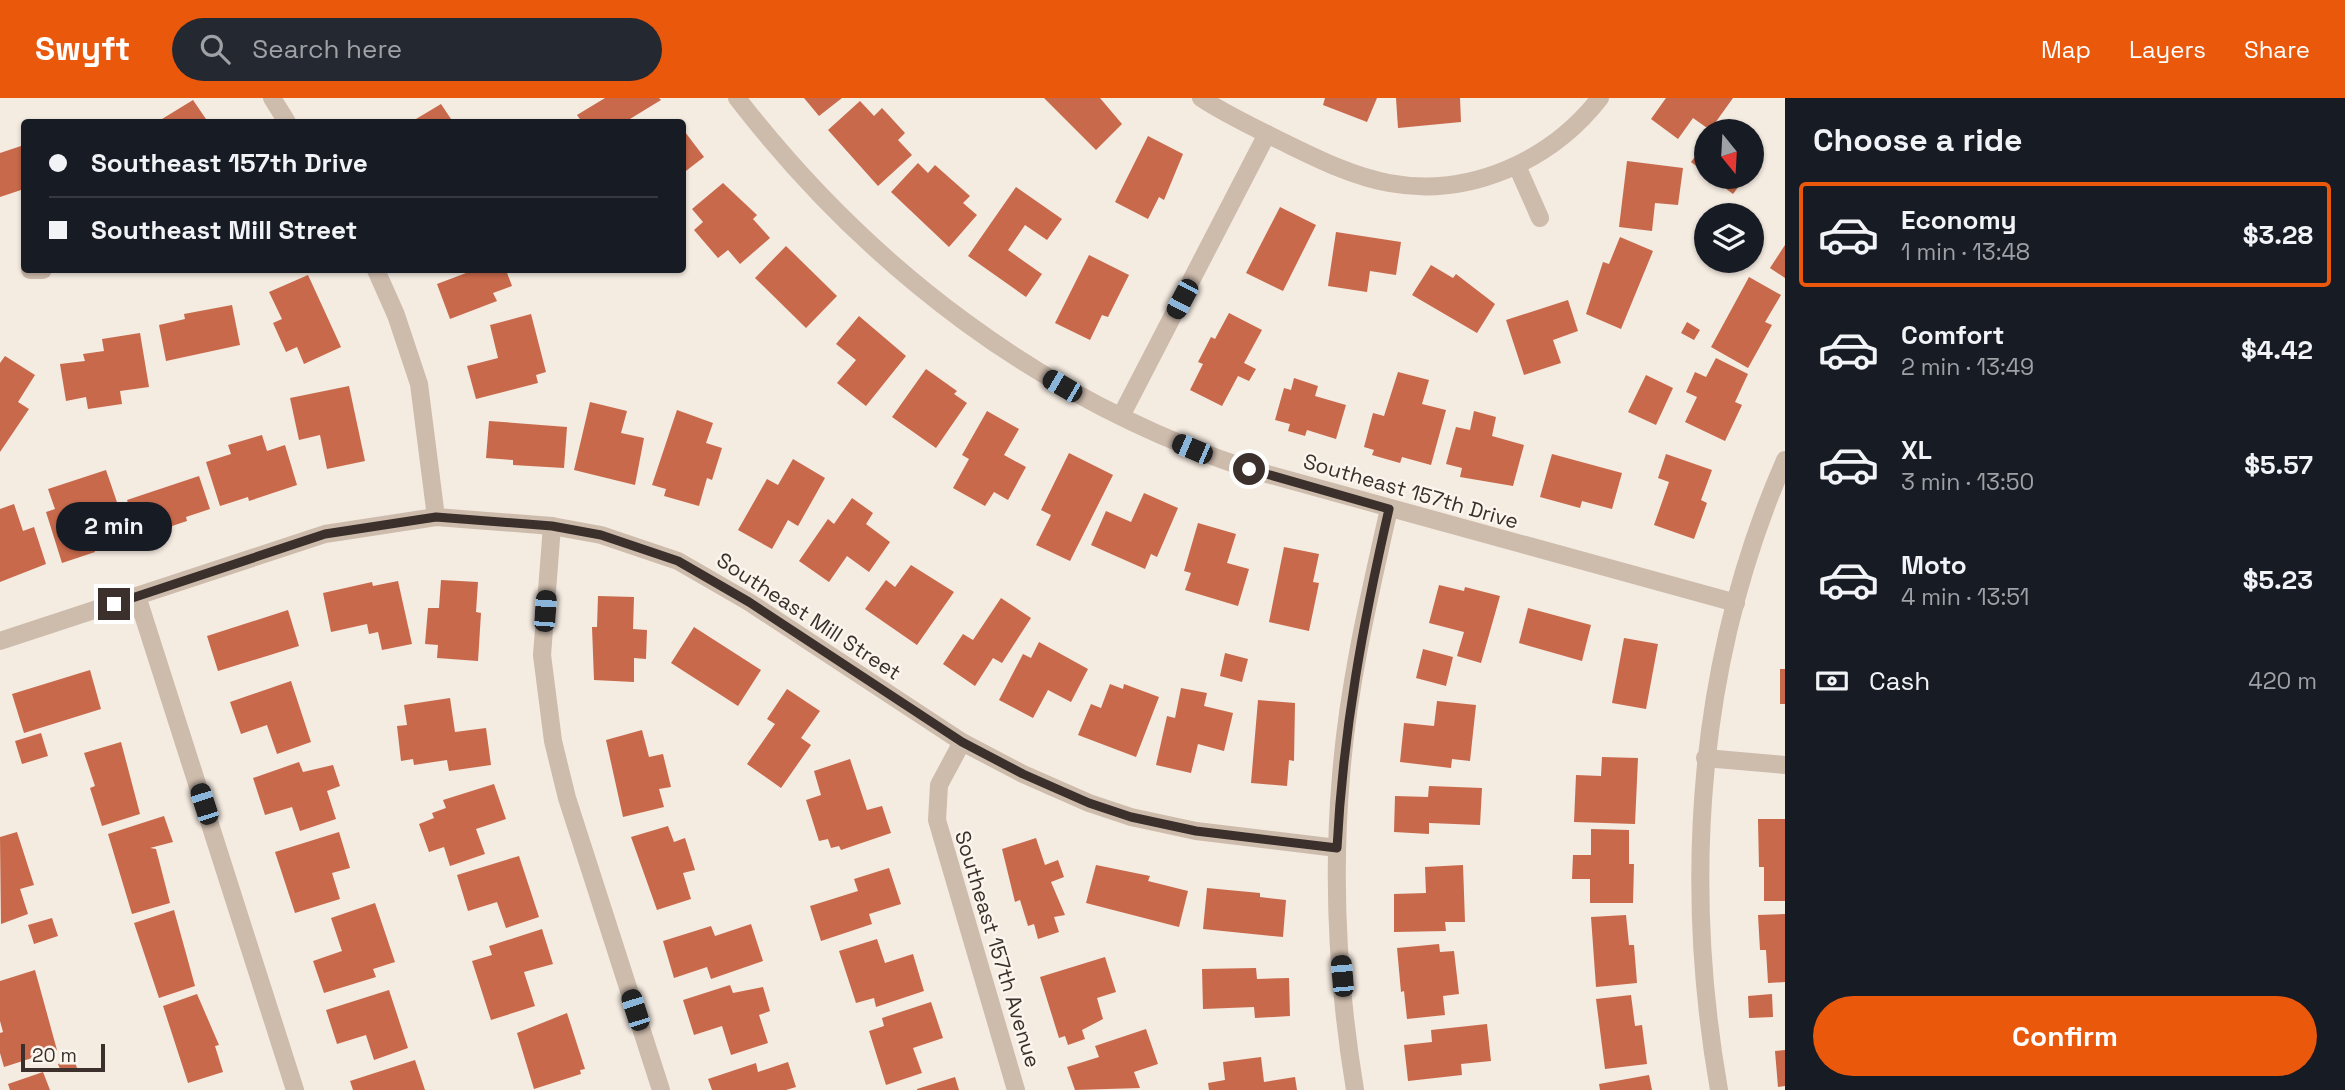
<!DOCTYPE html>
<meta charset="utf-8">
<style>
:root{--surface:#171b24;--page:#242831;--text:#f1f3f6;--muted:#9ea1a6;--line:#363941;--accent:#ea580c}
body{margin:0;font-family:"Space Grotesk",sans-serif;background:var(--page);color:var(--text);height:100vh;display:flex;flex-direction:column;font-size:26px;white-space:nowrap}
*{box-sizing:border-box;margin:0}
p{font-size:23px;color:var(--muted)}
.icon{flex:none;width:38px;height:38px;fill:none;stroke:currentColor;stroke-width:2;stroke-linecap:round;stroke-linejoin:round}
.map{position:relative;flex:1;overflow:hidden}
.drawer{display:flex;flex-direction:column;background:var(--surface);width:560px}
.drawer>*{flex:none}
.hud{position:absolute;left:21px;top:21px;width:665px;height:154px;border-radius:7px;box-shadow:0 2px 5px #0004;display:grid;align-content:center;height:154px;padding:0 28px;background:var(--surface)}
.needle{width:46px;rotate:162deg}
.tools{position:absolute;left:1694px;top:21px;display:grid;gap:14px}
.tools a{display:grid;place-items:center;width:70px;height:70px;border-radius:50%;background:var(--surface);box-shadow:0 2px 5px #0004;font-size:35px}
.scale{position:absolute;left:21px;bottom:18px;width:84px;box-sizing:border-box;padding-left:7px;border:4px solid #3b302b;border-top:0;font-size:19px;line-height:24px;white-space:nowrap;color:#3b302b;-webkit-text-stroke:5px #fbf5ee;paint-order:stroke}
.end{position:absolute;width:32px;height:32px;margin:-16px;border:9px solid #3b302b;background:#fff;box-shadow:0 0 0 4px #fff}
.from{border-radius:50%}
.bubble{position:absolute;height:49px;border-radius:24px;background:var(--surface);box-shadow:0 2px 5px #0004;font-size:23px;font-weight:800;line-height:49px;text-align:center}
.car{position:absolute;width:21px;height:42px;margin:-21px -10px;border-radius:9px;box-shadow:0 0 5px 2px #0007;background:linear-gradient(#222 24%,#8ab4d8 0 40%,#222 0 76%,#8ab4d8 0 86%,#222 0)}
.hud b{display:flex;align-items:center;gap:24px;height:66px;font-size:26px}
.hud b+b{border-top:2px solid var(--line)}
.hud i{width:18px;height:18px;background:var(--text)}
ul{padding:0;list-style:none}
li{display:flex;align-items:center;gap:21px;height:105px;margin:0 14px 10px;padding:0 14px;border:4px solid transparent;border-radius:7px}
li div{flex:1}
li b{display:block;font-size:26px}
li em{font-style:normal;font-weight:800}
li.current{border-color:var(--accent)}
li>.icon{width:63px;height:63px;stroke-width:1.5}
h2{padding:0 28px;font-size:32px;line-height:84px}
.pay{display:flex;align-items:center;gap:18px;height:77px;padding:0 28px;font-size:26px}
.pay p{margin-inline-start:auto}
.primary-button{display:flex;gap:14px;margin-top:auto;padding:14px 28px}
.primary-button a{flex:1;height:80px;border-radius:42px;background:var(--accent);color:#fff;font-size:28px;font-weight:800;line-height:80px;text-align:center}
header{display:flex;align-items:center;gap:42px;box-sizing:border-box;height:98px;padding:0 35px;background:var(--accent);color:#fff}
header strong{font-size:33px}
nav{display:flex;gap:38px;margin-inline-start:auto;font-size:24px}
.search{width:490px;height:63px;background:var(--page);display:flex;align-items:center;gap:18px;box-sizing:border-box;padding:0 24px;border-radius:38px;color:var(--muted);font-size:26px}
main{display:flex;flex:1;min-height:0}
.map>svg:first-child{display:block}
.building{fill:#c8694b}
.lines{fill:none;stroke-linecap:round;stroke-linejoin:round}
.minor{stroke:#cdbbac;stroke-width:18}
.route{stroke:#3b302b;stroke-width:9}
.labels{text-anchor:middle;dominant-baseline:central;stroke-width:5;stroke-linejoin:round;paint-order:stroke}
.street-label{font-size:21px;fill:#3b302b;stroke:#fbf5ee}
</style>
<header>
<strong>Swyft</strong>
<div class="search"><svg class="icon" aria-label="search" viewBox="0 0 24 24"><circle cx="10" cy="10" r="6"/><path d="M15 15l6 6"/></svg>Search here</div>
<nav><a>Map</a><a>Layers</a><a>Share</a></nav>
</header>
<main>
<div class="map">
<svg width="1785" height="992" viewBox="0 0 1785 992">
<rect width="100%" height="100%" fill="#f4ebe1"/>
<!-- building -->
<g class="building">
<path d="M605,0H659L661,2L625,24H582L577,17Z"/>
<path d="M804,0H842L819,18Z"/>
<path d="M1044,0H1100L1122,26L1096,52Z"/>
<path d="M1325,0H1377L1367,24L1323,7Z"/>
<path d="M1396,0H1460L1461,24L1398,30Z"/>
<path d="M1666,0H1733L1710,32L1693,20L1678,41L1651,21Z"/>
<path d="M193,2L208,24L212,21L213,24H164L162,21Z"/>
<path d="M860,3L874,18L882,10L905,35L898,42L912,57L878,88L828,32Z"/>
<path d="M441,6L453,24H411Z"/>
<path d="M682,30L704,59L682,76Z"/>
<path d="M1148,38L1183,56L1164,102L1159,99L1148,121L1115,104Z"/>
<path d="M24,47V91L0,99V55Z"/>
<path d="M1703,48L1706,51V76L1691,64Z"/>
<path d="M1627,63L1683,70L1678,107L1655,105L1652,133L1619,129Z"/>
<path d="M918,65L928,75L935,67L970,98L963,105L977,117L949,149L891,94Z"/>
<path d="M1710,79H1743L1745,80L1733,96Z"/>
<path d="M723,85L757,117L753,121L770,140L740,166L728,152L718,160L694,132L703,124L692,111Z"/>
<path d="M1016,89L1062,121L1047,142L1025,127L1008,152L1042,176L1026,199L968,158Z"/>
<path d="M1280,109L1316,127L1283,193L1246,175Z"/>
<path d="M1336,134L1401,144L1396,177L1370,173L1367,194L1328,188Z"/>
<path d="M1620,139L1653,153L1621,231L1586,216L1603,164L1609,166Z"/>
<path d="M1785,147V180L1770,170Z"/>
<path d="M786,148L837,198L806,230L755,180Z"/>
<path d="M1089,157L1129,177L1108,219L1102,217L1090,242L1055,225Z"/>
<path d="M1431,167L1453,180L1456,176L1495,206L1477,235L1412,197Z"/>
<path d="M464,172H506L512,188L493,195L497,203L450,221L437,186L466,175Z"/>
<path d="M308,177L341,249L304,266L297,249L286,254L273,225L282,221L269,194Z"/>
<path d="M1749,179L1781,197L1765,224L1772,227L1748,270L1711,249Z"/>
<path d="M1568,202L1578,233L1553,242L1561,265L1524,277L1506,222Z"/>
<path d="M232,207L240,247L166,263L159,227L185,221L184,216Z"/>
<path d="M1229,215L1262,232L1244,265L1256,271L1249,283L1238,278L1222,308L1190,292L1203,266L1198,264L1211,239L1215,241Z"/>
<path d="M531,216L546,274L536,277L538,285L476,301L467,268L498,260L490,227Z"/>
<path d="M859,218L906,258L866,308L837,285L856,262L836,246Z"/>
<path d="M1687,224L1700,232L1694,242L1681,235Z"/>
<path d="M140,235L149,289L120,293L122,306L88,311L86,299L66,303L60,266L85,263L83,256L104,253L102,241Z"/>
<path d="M5,258L35,277L18,304L29,311L0,354V265Z"/>
<path d="M1716,260L1748,276L1735,304L1742,307L1725,343L1685,324L1697,299L1686,294L1695,274L1706,279Z"/>
<path d="M926,271L957,293L954,296L967,305L936,350L892,319Z"/>
<path d="M1398,274L1429,282L1422,306L1446,312L1431,367L1402,359L1400,365L1372,357L1374,352L1364,349L1373,315L1384,318Z"/>
<path d="M1646,277L1673,290L1656,327L1628,314Z"/>
<path d="M1294,280L1318,288L1315,298L1346,307L1336,341L1307,332L1305,338L1288,333L1290,326L1275,322L1284,290L1291,292Z"/>
<path d="M349,288L365,363L327,371L320,337L299,342L290,300Z"/>
<path d="M590,304L627,313L621,335L644,340L635,387L574,372Z"/>
<path d="M677,312L713,325L706,345L722,350L712,382L707,380L699,408L664,398L666,391L652,387Z"/>
<path d="M987,313L1019,331L1004,357L1026,369L1008,402L994,394L985,408L953,390L969,361L962,357Z"/>
<path d="M1474,313L1496,319L1492,338L1524,347L1513,388L1460,379L1462,370L1446,366L1456,329L1470,332Z"/>
<path d="M489,323L567,329L564,370L513,367V362L486,360Z"/>
<path d="M262,337L267,353L285,347L297,387L249,403L248,399L220,408L206,364L231,356L228,347Z"/>
<path d="M1069,355L1113,377L1070,463L1036,447L1051,417L1041,412Z"/>
<path d="M1552,356L1622,375L1612,411L1582,403L1580,410L1540,399Z"/>
<path d="M1666,356L1712,372L1701,402L1707,405L1694,441L1654,427L1669,384L1658,380Z"/>
<path d="M793,361L825,380L798,428L788,422L772,451L738,432L767,381L778,387Z"/>
<path d="M106,372L121,416L87,427L95,454L62,465L46,414L55,411L48,391Z"/>
<path d="M199,378L210,411L186,419L187,423L139,439L127,402Z"/>
<path d="M1144,395L1178,410L1157,459L1151,456L1145,471L1091,447L1106,413L1131,424Z"/>
<path d="M852,400L873,415L866,426L890,444L869,474L847,458L829,484L799,463L828,421L834,426Z"/>
<path d="M14,406L23,433L34,429L46,466L0,484V411Z"/>
<path d="M1198,425L1236,436L1227,465L1249,471L1238,508L1185,492L1191,475L1184,473Z"/>
<path d="M1284,449L1319,456L1313,484L1319,485L1309,533L1269,524Z"/>
<path d="M911,467L954,494L917,547L865,511L886,482L895,489Z"/>
<path d="M441,482L478,484L476,514L481,515L478,563L437,560L438,547L425,546L428,510H439Z"/>
<path d="M398,483L412,546L382,552L378,534L369,536L367,526L331,534L323,495L372,484L373,488Z"/>
<path d="M1439,487L1464,493L1465,489L1500,498L1481,565L1457,558L1464,534L1429,525Z"/>
<path d="M598,498L634,499L633,531L647,532L646,561L634,560V584L594,582L592,529H597Z"/>
<path d="M1001,500L1031,520L1002,565L993,560L975,588L943,566L963,536L973,542Z"/>
<path d="M1528,510L1591,527L1582,563L1519,545Z"/>
<path d="M288,512L299,548L218,573L207,538Z"/>
<path d="M694,529L761,572L738,608L671,565Z"/>
<path d="M1624,540L1658,546L1646,611L1612,605Z"/>
<path d="M1039,544L1088,571L1071,604L1048,592L1033,620L999,602L1023,556L1031,560Z"/>
<path d="M1423,551L1453,559L1446,588L1416,580Z"/>
<path d="M1225,555L1248,561L1242,584L1220,578Z"/>
<rect x="1780" y="571" width="5" height="35"/>
<path d="M90,572L101,611L24,635L12,596Z"/>
<path d="M291,583L311,644L277,656L267,627L241,636L230,604Z"/>
<path d="M1110,586L1123,591L1124,586L1159,599L1136,659L1078,637L1091,606L1101,610Z"/>
<path d="M1181,590L1207,595L1204,608L1233,615L1224,653L1198,646L1191,675L1156,667L1167,618L1175,620Z"/>
<path d="M787,591L820,613L801,640L811,647L781,690L747,666L775,626L767,621Z"/>
<path d="M450,600L455,634L486,630L491,667L449,673L447,662L414,667L413,661L401,663L397,628L407,627L404,607Z"/>
<path d="M1258,602L1295,605L1294,663L1289,662L1287,688L1251,685Z"/>
<path d="M1437,603L1476,607L1470,663L1452,661L1451,670L1400,664L1404,625L1434,628Z"/>
<path d="M642,632L649,659L663,656L671,689L659,691L664,709L623,719L606,642Z"/>
<path d="M41,635L48,658L22,666L15,643Z"/>
<path d="M121,644L140,716L102,728L90,690L95,688L84,655Z"/>
<path d="M1602,659L1638,660L1635,726L1574,724L1576,677L1601,678Z"/>
<path d="M850,661L867,712L882,708L891,735L841,752L839,748L831,750L828,741L819,743L806,702L821,697L814,673Z"/>
<path d="M299,664L303,674L333,667L340,688L327,693L336,721L300,733L292,709L265,717L253,680Z"/>
<path d="M494,686L506,721L476,731L485,756L450,768L444,749L429,754L419,726L434,720L432,715L446,710L443,702Z"/>
<path d="M1429,688L1482,690L1480,727L1429,725V736L1394,734L1395,698L1428,699Z"/>
<path d="M164,718L173,744L150,750L156,751L170,805L132,816L108,736Z"/>
<path d="M1758,721H1785V803H1764V769H1759Z"/>
<path d="M668,728L674,744L685,740L695,772L683,775L691,801L657,812L631,739Z"/>
<path d="M1591,731L1629,732V766H1634L1633,805H1590V781H1572L1573,757H1591Z"/>
<path d="M17,734L34,787L20,791L28,816L1,826L0,739Z"/>
<path d="M339,734L350,770L332,775L340,801L295,815L275,754Z"/>
<path d="M1036,740L1045,767L1058,762L1064,779L1051,784L1065,817L1054,819L1059,834L1038,841L1034,826L1028,828L1020,802L1015,804L1002,751Z"/>
<path d="M519,758L539,819L506,830L497,804L468,813L457,777Z"/>
<path d="M1096,767L1150,778L1148,783L1188,793L1179,829L1086,805Z"/>
<path d="M1463,767L1465,824H1445L1446,833L1394,834V796L1426,795L1425,769Z"/>
<path d="M889,770L901,806L869,816L872,826L821,843L810,808L858,793L854,781Z"/>
<path d="M1207,790L1260,795V799L1286,802L1283,839L1203,831Z"/>
<path d="M375,805L395,864L373,871L376,879L324,895L313,863L342,853L331,820Z"/>
<path d="M174,812L195,888L159,900L134,825Z"/>
<path d="M1785,816V884L1768,885L1766,852H1760L1758,817Z"/>
<path d="M1626,817L1629,847H1634L1637,885L1596,889L1591,819Z"/>
<path d="M52,820L58,838L34,846L28,827Z"/>
<path d="M751,826L763,863L711,881L707,869L674,880L663,843L711,828L715,838Z"/>
<path d="M542,831L553,866L524,874L535,908L491,922L472,863L492,857L489,848Z"/>
<path d="M877,841L885,865L913,856L924,893L876,909L874,900L856,905L839,853Z"/>
<path d="M1439,846L1440,854L1454,853L1459,896L1443,898L1445,917L1407,921L1404,893L1401,894L1397,850Z"/>
<path d="M1105,859L1116,894L1097,900L1103,921L1082,932L1085,941L1068,947L1065,938L1059,940L1040,879Z"/>
<path d="M1256,870L1257,881L1289,880L1290,918L1255,920L1254,909L1203,911L1202,871Z"/>
<path d="M35,872L57,952L4,969L0,955V935L3,934L0,923V883Z"/>
<path d="M730,887L733,895L763,889L770,913L759,917L768,945L731,957L722,928L694,937L683,902Z"/>
<path d="M389,892L408,950L374,962L366,937L337,946L326,912Z"/>
<path d="M197,896L219,947L215,948L223,974L188,985L163,908Z"/>
<path d="M1772,896L1773,919L1749,920L1748,898Z"/>
<path d="M1631,897L1635,928L1642,927L1647,966L1605,971L1596,901Z"/>
<path d="M931,904L943,940L913,950L922,975L886,987L869,933L884,928L882,920Z"/>
<path d="M567,915L585,971L580,972L581,976L534,991L517,935Z"/>
<path d="M1487,926L1491,963L1461,966L1462,977L1408,983L1404,947L1432,944L1431,932Z"/>
<path d="M1146,931L1158,966L1134,974L1140,990L1075,992L1067,969L1099,959L1095,948Z"/>
<path d="M1785,952V988L1778,989L1775,953Z"/>
<path d="M1261,959L1264,984L1295,979L1297,992H1209L1208,985L1225,982L1223,964Z"/>
<path d="M74,961L77,970L61,974L58,966Z"/>
<path d="M415,962L425,992H353L350,983Z"/>
<path d="M788,964L796,989L786,992H712L708,981L756,965L758,974Z"/>
<path d="M43,974L50,992H10L8,986Z"/>
<path d="M1649,977L1652,992H1600L1599,986Z"/>
<path d="M955,979L959,992H917V991Z"/>
</g>
<g class="lines">
<!-- minor -->
<g class="minor">
<path d="M272,0L287,24"/>
<path d="M737,0C869,171 1043,303 1249,371L1736,505"/>
<path d="M1201,0C1227,17 1253,29 1281,43C1316,60 1351,78 1389,85C1469,100 1551,63 1600,0"/>
<path d="M1517,68L1540,120"/>
<path d="M30,172H43"/>
<path d="M376,172L396,217L419,286L436,419"/>
<path d="M1121,318L1267,36"/>
<path d="M552,428L542,557L553,643L567,700L661,992"/>
<path d="M137,498L295,992"/>
<path d="M0,543L325,436L436,419L552,428L601,437L678,463L749,504L962,644L1023,676L1089,705L1131,719L1196,733L1337,750"/>
<path d="M962,644L939,687L937,722L1016,992"/>
<path d="M1705,660L1785,667"/>
<path d="M1355,992C1338,889 1332,782 1341,678C1348,588 1369,499 1389,411"/>
<path d="M1719,992C1682,781 1698,560 1785,362"/>
</g>
</g>
<g class="lines">
<!-- route -->
<path class="route" d="M114,506L325,436L436,419L552,428L601,437L678,463L749,504L962,644L1023,676L1089,705L1131,719L1196,733L1337,750C1343,633 1363,525 1389,411L1249,371"/>
</g>
<g class="labels">
<!-- street labels -->
<g class="street-label">
<text transform="translate(1411 393) rotate(16)">Southeast 157th Drive</text>
<text transform="translate(809 518) rotate(33)">Southeast Mill Street</text>
<text transform="translate(998 851) rotate(73)">Southeast 157th Avenue</text>
</g>
</g>
</svg>
<div class="tools">
<a><svg class="needle" viewBox="-14 -14 28 28"><path d="M0-13l5 13h-10z" fill="#e53935"/><path d="M0 13l5-13h-10z" fill="#9ea1a6"/></svg></a>
<a><svg class="icon" aria-label="layers" viewBox="0 0 24 24"><path d="M12 4l9 5-9 5-9-5zM3 14l9 5 9-5"/></svg></a>
</div>
<div class="scale">20 m</div>
<i class="end from" style="left:1249px;top:371px"></i>
<i class="end" style="left:114px;top:506px"></i>
<div class="bubble" style="left:56px;top:404px;width:116px">2 min</div>
<i class="car" style="left:1182px;top:201px;rotate:208deg"></i>
<i class="car" style="left:1062px;top:288px;rotate:300deg"></i>
<i class="car" style="left:1192px;top:351px;rotate:293deg"></i>
<i class="car" style="left:545px;top:513px;rotate:4deg"></i>
<i class="car" style="left:204px;top:706px;rotate:342deg"></i>
<i class="car" style="left:1342px;top:878px;rotate:355deg"></i>
<i class="car" style="left:635px;top:912px;rotate:342deg"></i>
<div class="hud">
<b><i class="from"></i>Southeast 157th Drive</b>
<b><i></i>Southeast Mill Street</b>
</div>
</div>
<section class="drawer">
<h2>Choose a ride</h2>
<ul>
<li class="current"><svg class="icon" aria-label="car" viewBox="0 0 24 24"><path d="M5 17H2v-5l4-1 3-4h7l3 4 3 1v5h-3M9 17h6M6 11h13"/><circle cx="7" cy="17" r="2"/><circle cx="17" cy="17" r="2"/></svg><div><b>Economy</b><p>1 min · 13:48</p></div><em>$3.28</em></li>
<li><svg class="icon" aria-label="car" viewBox="0 0 24 24"><path d="M5 17H2v-5l4-1 3-4h7l3 4 3 1v5h-3M9 17h6M6 11h13"/><circle cx="7" cy="17" r="2"/><circle cx="17" cy="17" r="2"/></svg><div><b>Comfort</b><p>2 min · 13:49</p></div><em>$4.42</em></li>
<li><svg class="icon" aria-label="car" viewBox="0 0 24 24"><path d="M5 17H2v-5l4-1 3-4h7l3 4 3 1v5h-3M9 17h6M6 11h13"/><circle cx="7" cy="17" r="2"/><circle cx="17" cy="17" r="2"/></svg><div><b>XL</b><p>3 min · 13:50</p></div><em>$5.57</em></li>
<li><svg class="icon" aria-label="car" viewBox="0 0 24 24"><path d="M5 17H2v-5l4-1 3-4h7l3 4 3 1v5h-3M9 17h6M6 11h13"/><circle cx="7" cy="17" r="2"/><circle cx="17" cy="17" r="2"/></svg><div><b>Moto</b><p>4 min · 13:51</p></div><em>$5.23</em></li>
</ul>
<div class="pay"><svg class="icon" aria-label="cash" viewBox="0 0 24 24"><path d="M3 7h18v10H3z"/><circle cx="12" cy="12" r="2"/></svg>Cash<p>420 m</p></div>
<div class="primary-button"><a>Confirm</a></div>
</section>
</main>
